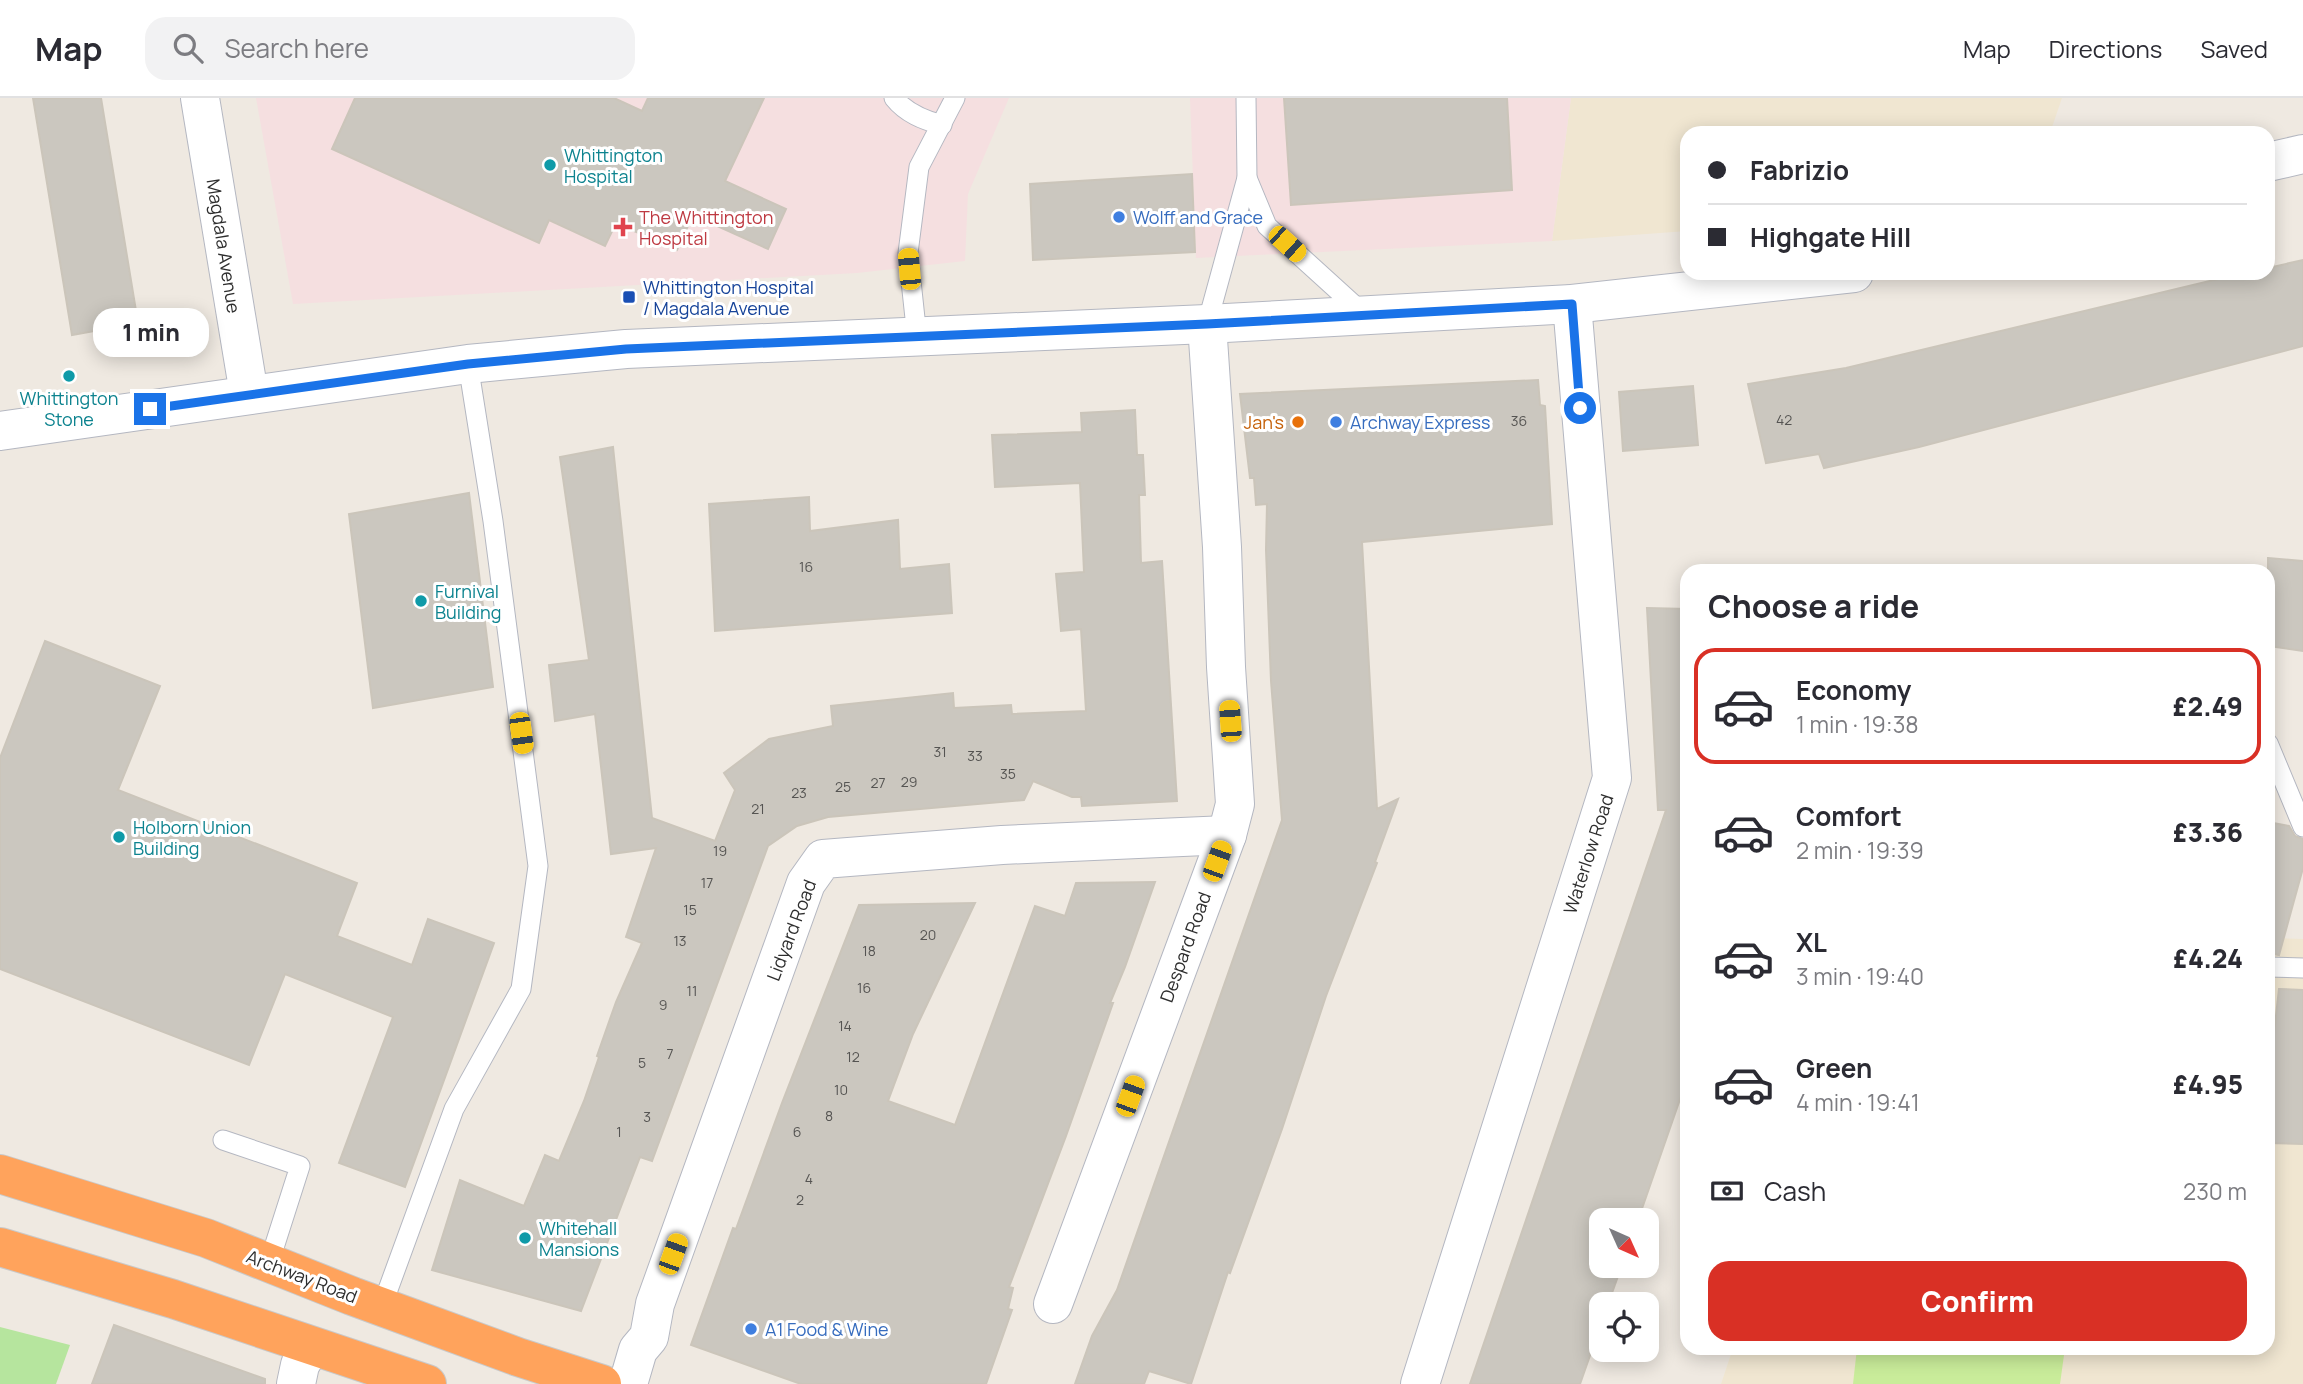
<!DOCTYPE html>
<meta charset="utf-8">
<style>
:root{--surface:#fff;--page:#f2f2f3;--text:#2b2b33;--muted:#7c7c81;--line:#e1e1e2;--accent:#d93025}
body{margin:0;font-family:Manrope,sans-serif;background:var(--page);color:var(--text);height:100vh;display:flex;flex-direction:column;font-size:26px;white-space:nowrap}
*{box-sizing:border-box;margin:0}
p{font-size:23px;color:var(--muted)}
.icon{flex:none;width:38px;height:38px;fill:none;stroke:currentColor;stroke-width:2;stroke-linecap:round;stroke-linejoin:round}
.map{position:relative;flex:1;overflow:hidden}
.sheet{position:absolute;left:1680px;top:466px;width:595px;height:791px;display:flex;flex-direction:column;background:var(--surface);border-radius:21px;box-shadow:0 4px 18px #0003}
.sheet>*{flex:none}
.guide{position:absolute;left:1680px;top:28px;width:595px;height:154px;border-radius:21px;box-shadow:0 4px 18px #0003;display:grid;align-content:center;height:154px;padding:0 28px;background:var(--surface)}
.needle{width:46px;rotate:135deg}
.fabs{position:absolute;left:1589px;top:1110px;display:grid;gap:14px}
.fabs a{display:grid;place-items:center;width:70px;height:70px;border-radius:14px;background:var(--surface);box-shadow:0 4px 18px #0003;font-size:35px}
.end{position:absolute;width:32px;height:32px;margin:-16px;border:9px solid #1a73e8;background:#fff;box-shadow:0 0 0 4px #fff}
.from{border-radius:50%}
.bubble{position:absolute;height:49px;border-radius:21px;background:var(--surface);box-shadow:0 4px 18px #0003;font-size:23px;font-weight:800;line-height:49px;text-align:center}
.car{position:absolute;width:21px;height:42px;margin:-21px -10px;border-radius:9px;box-shadow:0 0 5px 2px #0007;background:linear-gradient(#f5c518 24%,#345 0 40%,#f5c518 0 76%,#345 0 86%,#f5c518 0)}
.guide b{display:flex;align-items:center;gap:24px;height:66px;font-size:26px}
.guide b+b{border-top:2px solid var(--line)}
.guide i{width:18px;height:18px;background:var(--text)}
ul{padding:0;list-style:none}
li{display:flex;align-items:center;gap:21px;height:116px;margin:0 14px 10px;padding:0 14px;border:4px solid transparent;border-radius:21px}
li div{flex:1}
li b{display:block;font-size:26px}
li em{font-style:normal;font-weight:800}
li.selected{border-color:var(--accent)}
li>.icon{width:63px;height:63px;stroke-width:1.5}
h2{padding:0 28px;font-size:32px;line-height:84px}
.pay{display:flex;align-items:center;gap:18px;height:77px;padding:0 28px;font-size:26px}
.pay p{margin-inline-start:auto}
.cta{display:flex;gap:14px;margin-top:auto;padding:14px 28px}
.cta a{flex:1;height:80px;border-radius:21px;background:var(--accent);color:#fff;font-size:28px;font-weight:800;line-height:80px;text-align:center}
header{display:flex;align-items:center;gap:42px;box-sizing:border-box;height:98px;padding:0 35px;background:var(--surface);border-bottom:2px solid var(--line)}
header strong{font-size:33px}
nav{display:flex;gap:38px;margin-inline-start:auto;font-size:24px}
.search{width:490px;height:63px;background:var(--page);display:flex;align-items:center;gap:18px;box-sizing:border-box;padding:0 24px;border-radius:21px;color:var(--muted);font-size:26px}
.map>svg:first-child{display:block}
.education{fill:#f0e6d1}
.medical{fill:#f5dfe0}
.green{fill:#b6e59e}
.pitch{fill:#c9ec9a}
.building{fill:#cbc7bf;stroke:#cbc5ba;stroke-width:2}
.lines{fill:none;stroke-linecap:round;stroke-linejoin:round}
.lane-casing{stroke:#b4b7c1;stroke-width:21}
.street-casing{stroke:#b4b7c1;stroke-width:40}
.secondary-casing{stroke:#b4b7c1;stroke-width:40}
.highway-casing{stroke:#c9c9c9;stroke-width:40}
.lane{stroke:#fff;stroke-width:19}
.street{stroke:#fff;stroke-width:38}
.secondary{stroke:#fff;stroke-width:38}
.highway{stroke:#ffa35c;stroke-width:38}
.route{stroke:#1a73e8;stroke-width:9}
.culture-dot{fill:#0f9aa8;stroke:#fff;stroke-width:2.5}
.shop-dot{fill:#3f7fe0;stroke:#fff;stroke-width:2.5}
.health-dot{fill:#e0444e;stroke:#fff;stroke-width:2.5}
.transit-dot{fill:#1a4fb4;stroke:#fff;stroke-width:2.5}
.food-dot{fill:#e8710a;stroke:#fff;stroke-width:2.5}
.labels{text-anchor:middle;dominant-baseline:central;stroke-width:6;stroke-linejoin:round;paint-order:stroke}
.number-label{font-size:14px;fill:#555452}
.culture-label{font-size:18px;fill:#0d838f;stroke:#fff;text-anchor:start}
.health-label{font-size:18px;fill:#be3a42;stroke:#fff;text-anchor:start}
.shop-label{font-size:18px;fill:#366cbe;stroke:#fff;text-anchor:start}
.street-label{font-size:18px;fill:#2e2e2e;stroke:#fff}
.transit-label{font-size:18px;fill:#164399;stroke:#fff;text-anchor:start}
.food-label{font-size:18px;fill:#c56008;stroke:#fff;text-anchor:end}
</style>
<header>
<strong>Map</strong>
<div class="search"><svg class="icon" aria-label="search" viewBox="0 0 24 24"><circle cx="10" cy="10" r="6"/><path d="M15 15l6 6"/></svg>Search here</div>
<nav><a>Map</a><a>Directions</a><a>Saved</a></nav>
</header>
<div class="map">
<svg width="2303" height="1286" viewBox="0 0 2303 1286">
<rect width="100%" height="100%" fill="#efe9e1"/>
<!-- education -->
<g class="education">
<path d="M1571,0H2062L2050,35H1687V133L1552,143Z"/>
<path d="M2268,840L2303,841V1286H1721L1733,1250H2268Z"/>
</g>
<!-- medical -->
<g class="medical">
<path d="M256,0H1009L968,96L965,163L857,175L293,206Z"/>
<path d="M1190,0H1571L1552,143L1196,160Z"/>
</g>
<!-- green -->
<path class="green" d="M0,1229L70,1247L56,1286H0Z"/>
<!-- pitch -->
<path class="pitch" d="M1857,1250H2065L2060,1286H1853Z"/>
<!-- building -->
<g class="building">
<path d="M33,0H101L138,225L72,237Z"/>
<path d="M355,0H614L642,13L648,0H764L725,83L786,111L768,151L693,117L677,152L616,125L605,148L549,122L539,145L332,51Z"/>
<path d="M1284,0H1507L1512,92L1291,107Z"/>
<path d="M1192,76L1195,154L1033,162L1030,86Z"/>
<path d="M2303,162V248L1919,349L1824,370L1819,356L1766,365L1748,286L1846,270L2243,175H2268V170Z"/>
<path d="M1538,282L1540,307L1545,308L1552,426L1362,444L1377,711L1398,701L1375,764L1377,765L1326,898L1282,1031L1230,1175L1228,1174L1191,1286L1149,1273L1144,1286H1075L1092,1238L1117,1192L1282,722L1271,583L1266,452L1267,406L1256,407L1254,380H1250L1240,296Z"/>
<path d="M1693,288L1698,347L1623,353L1619,294Z"/>
<path d="M1135,312L1137,357H1143L1145,397H1139L1141,465L1162,463L1177,703L1082,708L1081,699H1072L1033,683L1024,702L828,719L797,728L768,748L652,1063L640,1059L581,1213L432,1172L460,1082L524,1108L545,1057L559,1063L584,1003L599,959L597,958L616,904L642,845L626,839L656,750L611,756L595,616L555,623L549,567L589,562L560,359L613,349L652,720L715,743L735,692L724,675L769,641L833,628L831,608L953,595L954,610L1011,607L1012,616L1086,613L1081,531L1061,533L1056,476L1084,474L1080,385L995,389L992,337L1082,334L1081,315Z"/>
<path d="M469,395L493,589L373,610L349,416Z"/>
<path d="M809,399L810,433L898,422L900,471L949,466L952,515L715,533L709,406Z"/>
<path d="M2268,460L2303,463V553L2268,548Z"/>
<path d="M1647,510L1687,511V981L1638,1122H1601V1167H1622L1608,1206H1601V1226L1580,1286H1470L1666,712H1658Z"/>
<path d="M45,543L160,588L118,692L357,785L337,838L412,867L428,821L494,845L405,1089L339,1065L393,919L285,876L249,967L0,871V660Z"/>
<path d="M2268,724L2289,728L2295,738L2303,741V770L2279,857L2268,855Z"/>
<path d="M1155,784L1125,869L1110,905H1113L1066,1038L1009,1189L1013,1190L1008,1211L1012,1212L986,1286H801L691,1247L733,1130L736,1131L782,1005L859,807L975,805L913,936L888,1003L955,1027L1035,808L1065,818L1076,785Z"/>
<path d="M2279,891L2303,892V1046L2268,1045V988Z"/>
<path d="M114,1227L265,1281V1286H92Z"/>
</g>
<g class="lines">
<!-- lane casing -->
<g class="lane-casing">
<g id="lane">
<path d="M894,0C906,15 923,22 942,27"/>
<path d="M1247,80L1267,128L1365,217"/>
<path d="M1207,226L1247,80L1246,0"/>
<path d="M917,239L908,155L919,69L955,0"/>
<path d="M2268,645L2303,729"/>
<path d="M2268,869L2303,870"/>
<path d="M223,1042L300,1068L269,1165"/>
<path d="M382,1208L454,1011L521,891L538,768L493,423L468,266"/>
</g>
</g>
<!-- street casing -->
<g class="street-casing">
<g id="street">
<path d="M200,0L249,296"/>
<path d="M1053,1206L1227,737L1235,706L1226,569L1222,449L1207,226"/>
<path d="M296,1286L300,1267L311,1248"/>
<path d="M628,1286L638,1252L649,1239L655,1206L806,785L823,761L1002,747L1227,737"/>
<path d="M1420,1286L1612,680L1572,206"/>
</g>
</g>
<!-- secondary casing -->
<g class="secondary-casing">
<g id="secondary">
<path d="M2268,64L2303,56"/>
<path d="M0,333L468,266L626,251L1207,226L1572,206L1854,175"/>
</g>
</g>
<!-- highway casing -->
<g class="highway-casing">
<g id="highway">
<path d="M0,1076L206,1140L352,1198L518,1259L602,1286"/>
<path d="M0,1149L173,1201L427,1286"/>
</g>
</g>
<!-- lane -->
<use href="#lane" class="lane"/>
<!-- street -->
<use href="#street" class="street"/>
<!-- secondary -->
<use href="#secondary" class="secondary"/>
<!-- highway -->
<use href="#highway" class="highway"/>
</g>
<g class="lines">
<!-- route -->
<path class="route" d="M150,311L468,266L626,251L1207,226L1572,206L1580,310"/>
</g>
<!-- markers -->
<g class="culture-dot">
<circle cx="550" cy="67" r="7"/>
<circle cx="69" cy="278" r="7"/>
<circle cx="421" cy="503" r="7"/>
<circle cx="119" cy="739" r="7"/>
<circle cx="525" cy="1140" r="7"/>
</g>
<g class="shop-dot">
<circle cx="1119" cy="119" r="7"/>
<circle cx="1336" cy="324" r="7"/>
<circle cx="751" cy="1231" r="7"/>
</g>
<path class="health-dot" d="M619.5 118.5h7v7h7v7h-7v7h-7v-7h-7v-7h7z"/>
<rect class="transit-dot" x="622" y="192" width="14" height="14" rx="3.5"/>
<circle class="food-dot" cx="1298" cy="324" r="7"/>
<g class="labels">
<!-- number labels -->
<g class="number-label">
<text x="1784" y="321">42</text>
<text x="1519" y="322">36</text>
<text x="806" y="468">16</text>
<text x="940" y="653">31</text>
<text x="975" y="657">33</text>
<text x="1008" y="675">35</text>
<text x="909" y="683">29</text>
<text x="878" y="684">27</text>
<text x="843" y="688">25</text>
<text x="799" y="694">23</text>
<text x="758" y="710">21</text>
<text x="720" y="752">19</text>
<text x="707" y="784">17</text>
<text x="690" y="811">15</text>
<text x="928" y="836">20</text>
<text x="680" y="842">13</text>
<text x="869" y="852">18</text>
<text x="864" y="889">16</text>
<text x="692" y="892">11</text>
<text x="663" y="906">9</text>
<text x="845" y="927">14</text>
<text x="670" y="955">7</text>
<text x="853" y="958">12</text>
<text x="642" y="964">5</text>
<text x="841" y="991">10</text>
<text x="829" y="1017">8</text>
<text x="647" y="1018">3</text>
<text x="619" y="1033">1</text>
<text x="797" y="1033">6</text>
<text x="809" y="1080">4</text>
<text x="800" y="1101">2</text>
</g>
<!-- culture labels -->
<g class="culture-label">
<text x="564" y="57">Whittington<tspan x="564" dy="21">Hospital</tspan></text>
<text x="69" y="300" text-anchor="middle">Whittington<tspan x="69" dy="21">Stone</tspan></text>
<text x="435" y="493">Furnival<tspan x="435" dy="21">Building</tspan></text>
<text x="133" y="729">Holborn Union<tspan x="133" dy="21">Building</tspan></text>
<text x="539" y="1130">Whitehall<tspan x="539" dy="21">Mansions</tspan></text>
</g>
<!-- health labels -->
<g class="health-label">
<text x="639" y="119">The Whittington<tspan x="639" dy="21">Hospital</tspan></text>
</g>
<!-- shop labels -->
<g class="shop-label">
<text x="1133" y="119">Wolff and Grace</text>
<text x="1350" y="324">Archway Express</text>
<text x="765" y="1231">A1 Food &amp; Wine</text>
</g>
<!-- street labels -->
<g class="street-label">
<text transform="translate(224 148) rotate(81)">Magdala Avenue</text>
<text transform="translate(1588 756) rotate(-72)">Waterlow Road</text>
<text transform="translate(791 832) rotate(-69)">Lidyard Road</text>
<text transform="translate(1185 849) rotate(-70)">Despard Road</text>
<text transform="translate(302 1178) rotate(21)">Archway Road</text>
</g>
<!-- transit labels -->
<g class="transit-label">
<text x="643" y="189">Whittington Hospital<tspan x="643" dy="21">/ Magdala Avenue</tspan></text>
</g>
<!-- food labels -->
<g class="food-label">
<text x="1284" y="324">Jan's</text>
</g>
</g>
</svg>
<div class="fabs">
<a><svg class="needle" viewBox="-14 -14 28 28"><path d="M0-13l5 13h-10z" fill="#e53935"/><path d="M0 13l5-13h-10z" fill="#7c7c81"/></svg></a>
<a><svg class="icon" aria-label="locate" viewBox="0 0 24 24"><circle cx="12" cy="12" r="6"/><path d="M12 2v4M12 18v4M2 12h4M18 12h4"/></svg></a>
</div>
<i class="end from" style="left:1580px;top:310px"></i>
<i class="end" style="left:150px;top:311px"></i>
<div class="bubble" style="left:93px;top:210px;width:116px">1 min</div>
<i class="car" style="left:1287px;top:146px;rotate:132deg"></i>
<i class="car" style="left:909px;top:171px;rotate:355deg"></i>
<i class="car" style="left:1230px;top:623px;rotate:356deg"></i>
<i class="car" style="left:521px;top:635px;rotate:172deg"></i>
<i class="car" style="left:1217px;top:763px;rotate:20deg"></i>
<i class="car" style="left:1130px;top:998px;rotate:20deg"></i>
<i class="car" style="left:673px;top:1156px;rotate:20deg"></i>
<div class="guide">
<b><i class="from"></i>Fabrizio</b>
<b><i></i>Highgate Hill</b>
</div>
<section class="sheet">
<h2>Choose a ride</h2>
<ul>
<li class="selected"><svg class="icon" aria-label="car" viewBox="0 0 24 24"><path d="M5 17H2v-5l4-1 3-4h7l3 4 3 1v5h-3M9 17h6M6 11h13"/><circle cx="7" cy="17" r="2"/><circle cx="17" cy="17" r="2"/></svg><div><b>Economy</b><p>1 min · 19:38</p></div><em>£2.49</em></li>
<li><svg class="icon" aria-label="car" viewBox="0 0 24 24"><path d="M5 17H2v-5l4-1 3-4h7l3 4 3 1v5h-3M9 17h6M6 11h13"/><circle cx="7" cy="17" r="2"/><circle cx="17" cy="17" r="2"/></svg><div><b>Comfort</b><p>2 min · 19:39</p></div><em>£3.36</em></li>
<li><svg class="icon" aria-label="car" viewBox="0 0 24 24"><path d="M5 17H2v-5l4-1 3-4h7l3 4 3 1v5h-3M9 17h6M6 11h13"/><circle cx="7" cy="17" r="2"/><circle cx="17" cy="17" r="2"/></svg><div><b>XL</b><p>3 min · 19:40</p></div><em>£4.24</em></li>
<li><svg class="icon" aria-label="car" viewBox="0 0 24 24"><path d="M5 17H2v-5l4-1 3-4h7l3 4 3 1v5h-3M9 17h6M6 11h13"/><circle cx="7" cy="17" r="2"/><circle cx="17" cy="17" r="2"/></svg><div><b>Green</b><p>4 min · 19:41</p></div><em>£4.95</em></li>
</ul>
<div class="pay"><svg class="icon" aria-label="cash" viewBox="0 0 24 24"><path d="M3 7h18v10H3z"/><circle cx="12" cy="12" r="2"/></svg>Cash<p>230 m</p></div>
<div class="cta"><a>Confirm</a></div>
</section>
</div>
